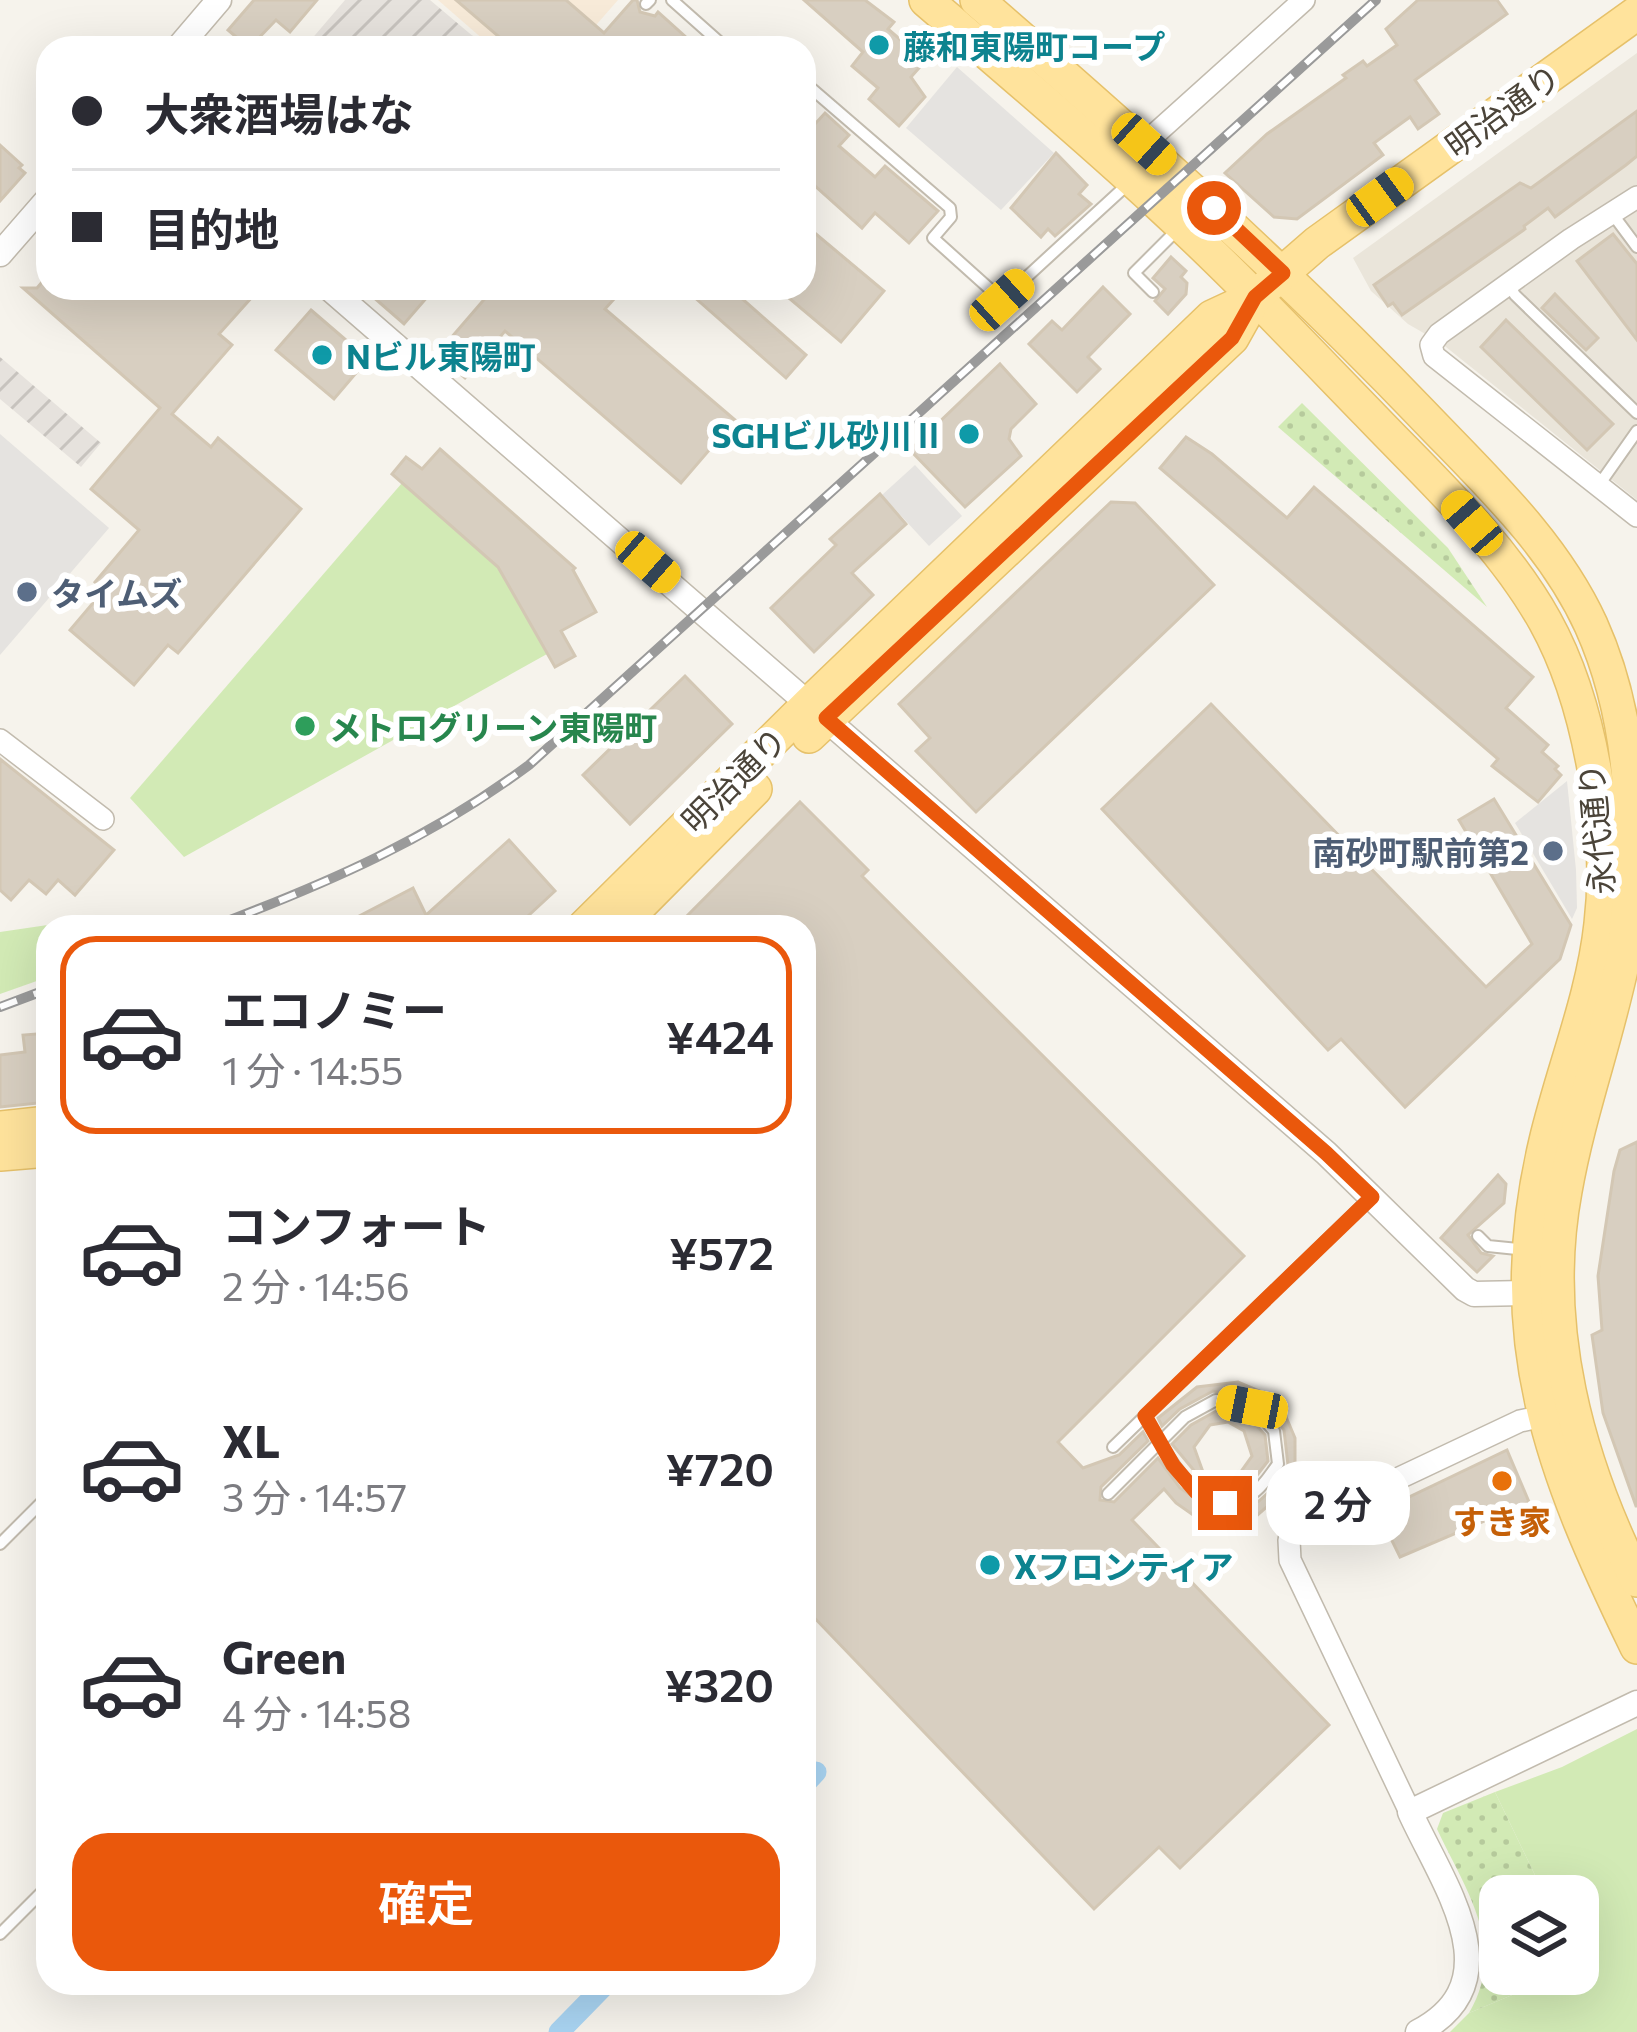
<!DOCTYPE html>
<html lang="ja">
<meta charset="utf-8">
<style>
:root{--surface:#fff;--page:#f2f2f3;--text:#2b2b33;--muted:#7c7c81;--line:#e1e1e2;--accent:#ea580c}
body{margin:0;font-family:Commissioner,"Noto Sans JP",sans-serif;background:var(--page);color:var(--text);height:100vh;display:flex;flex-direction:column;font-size:45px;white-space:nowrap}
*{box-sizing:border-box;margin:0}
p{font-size:39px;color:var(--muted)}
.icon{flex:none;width:66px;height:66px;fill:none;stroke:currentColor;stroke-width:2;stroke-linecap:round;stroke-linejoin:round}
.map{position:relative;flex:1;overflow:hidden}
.side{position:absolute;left:36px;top:915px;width:780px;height:1080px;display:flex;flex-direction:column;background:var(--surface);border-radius:36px;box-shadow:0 12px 48px #0002}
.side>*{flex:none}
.guide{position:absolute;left:36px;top:36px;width:780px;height:264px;border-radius:36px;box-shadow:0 12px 48px #0002;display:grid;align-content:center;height:264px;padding:0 36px;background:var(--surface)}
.fabs{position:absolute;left:1479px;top:1875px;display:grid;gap:24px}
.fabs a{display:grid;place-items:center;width:120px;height:120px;border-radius:24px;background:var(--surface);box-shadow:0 12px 48px #0002;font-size:60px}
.end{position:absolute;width:54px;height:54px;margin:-27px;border:15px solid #ea580c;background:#fff;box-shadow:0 0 0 6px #fff}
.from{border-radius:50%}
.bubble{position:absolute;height:84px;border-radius:36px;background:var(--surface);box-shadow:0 12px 48px #0002;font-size:39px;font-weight:600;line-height:84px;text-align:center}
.car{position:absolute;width:36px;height:72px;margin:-36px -18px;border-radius:15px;box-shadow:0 0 9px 3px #0007;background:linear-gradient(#f5c518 24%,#345 0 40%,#f5c518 0 76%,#345 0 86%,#f5c518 0)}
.guide b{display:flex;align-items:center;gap:42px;height:114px;font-size:45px}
.guide b+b{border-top:3px solid var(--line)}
.guide i{width:30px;height:30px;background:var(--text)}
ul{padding:21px 0 0;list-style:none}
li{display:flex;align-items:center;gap:36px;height:198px;margin:0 24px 18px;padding:0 12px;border:6px solid transparent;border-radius:36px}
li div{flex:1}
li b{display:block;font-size:45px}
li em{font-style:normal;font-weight:600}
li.on{border-color:var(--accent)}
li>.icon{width:108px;height:108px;stroke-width:1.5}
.action{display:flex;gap:24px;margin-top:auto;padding:24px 36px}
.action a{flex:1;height:138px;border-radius:36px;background:var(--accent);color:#fff;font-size:48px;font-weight:600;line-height:138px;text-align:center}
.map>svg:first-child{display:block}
.residential{fill:#eae5da}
.commercial{fill:#f7ead8}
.industrial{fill:url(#industrial-furrows)}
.grass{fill:#d2eab5}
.park{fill:url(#park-dots)}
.parking{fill:#e5e3e0}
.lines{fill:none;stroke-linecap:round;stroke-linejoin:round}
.canal{stroke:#a9d4f2;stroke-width:21}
.building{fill:#d8cfc1;stroke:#d3c7b4;stroke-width:3;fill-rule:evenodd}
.service-casing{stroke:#c2bbae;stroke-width:14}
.minor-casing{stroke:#c2bbae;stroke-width:24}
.tertiary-casing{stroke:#c2bbae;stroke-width:27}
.primary-casing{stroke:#e6c16a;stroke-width:36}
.service{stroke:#fff;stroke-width:10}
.minor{stroke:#fff;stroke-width:21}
.tertiary{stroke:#fff;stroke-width:24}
.primary{stroke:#ffe39c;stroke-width:33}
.rail-casing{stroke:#9a9a9a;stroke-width:10}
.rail{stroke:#fff;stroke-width:6;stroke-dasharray:18;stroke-linecap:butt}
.route{stroke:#ea580c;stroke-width:15}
.culture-dot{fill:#0f9aa8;stroke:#fff;stroke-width:4.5}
.service-dot{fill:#5c6f8a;stroke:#fff;stroke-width:4.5}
.leisure-dot{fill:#2e9e5b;stroke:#fff;stroke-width:4.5}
.food-dot{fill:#e8710a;stroke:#fff;stroke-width:4.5}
.labels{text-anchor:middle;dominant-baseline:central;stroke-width:12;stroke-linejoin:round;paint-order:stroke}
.culture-label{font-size:33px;font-weight:bold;fill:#0d838f;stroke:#fff;text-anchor:start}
.street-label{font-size:33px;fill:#4b4439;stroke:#fff}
.service-label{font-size:33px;font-weight:bold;fill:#4e5e75;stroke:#fff;text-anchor:start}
.leisure-label{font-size:33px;font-weight:bold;fill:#27864d;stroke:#fff;text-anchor:start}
.food-label{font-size:33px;font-weight:bold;fill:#c56008;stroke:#fff}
</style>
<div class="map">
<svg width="1637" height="2032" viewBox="0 0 1637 2032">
<defs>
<pattern id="industrial-furrows" width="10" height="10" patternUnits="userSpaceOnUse" patternTransform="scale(3)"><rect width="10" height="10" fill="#e6e2dd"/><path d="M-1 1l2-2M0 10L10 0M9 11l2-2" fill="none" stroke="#c7c3be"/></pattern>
<pattern id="park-dots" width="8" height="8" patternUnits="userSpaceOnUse" patternTransform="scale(3)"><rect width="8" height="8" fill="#d2eab5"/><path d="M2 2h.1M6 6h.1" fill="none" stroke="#b6ca9c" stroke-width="1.8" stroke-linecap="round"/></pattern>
</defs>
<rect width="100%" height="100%" fill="#f6f3ec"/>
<!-- residential -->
<path class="residential" d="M1637,53V500L1441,343L1408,324L1371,291L1353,258Z"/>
<!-- commercial -->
<path class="commercial" d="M438,0H618L576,48H493Z"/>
<!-- industrial -->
<g class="industrial">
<path d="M345,0H430L481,43L476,48H304Z"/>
<path d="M0,357L101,443L81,467L0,399Z"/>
</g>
<!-- grass -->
<g class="grass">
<path d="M402,483L498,567L547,654L184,857L130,798Z"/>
<path d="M68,922L69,927H48V977L0,994V932Z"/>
<path d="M1637,1729V2032H1450L1469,2013L1563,1974H1578L1579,1967L1578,1896H1545L1495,1792L1562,1767Z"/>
</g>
<!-- park -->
<g class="park">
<path d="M1302,403L1448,548L1487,607L1278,427Z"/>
<path d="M1495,1792L1545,1896H1500V1974H1563L1469,2013C1508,1947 1466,1891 1437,1829L1443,1813Z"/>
</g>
<!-- parking -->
<g class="parking">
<path d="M957,67L1054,153L1001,210L906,128Z"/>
<path d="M0,434L109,528L0,655Z"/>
<path d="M915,465L962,516L929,546L882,495Z"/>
<path d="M1567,781L1576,870L1577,908L1572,919L1515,823Z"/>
</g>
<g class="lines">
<!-- canal -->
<g class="canal">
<path d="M804,1785L816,1772"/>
<path d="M559,2032L607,1983"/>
</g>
</g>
<!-- building -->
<g class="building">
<path d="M254,0H317L290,32L276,20L249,48L228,30Z"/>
<path d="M456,0H566L604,33L633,0H637L640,12L655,16L658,12L698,48H512Z"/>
<path d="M804,0H865L894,22L888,29L911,49L921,38L935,50L911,77L925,97L899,126L869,99L878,88L852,66L863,52Z"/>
<path d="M1418,0H1497L1507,14L1415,80L1439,114L1418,129L1410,117L1374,143L1383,155L1297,219L1274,217L1225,173L1267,134L1346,78L1343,75L1363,61L1367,66L1397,45L1386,29Z"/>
<path d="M1637,111V156L1626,165L1555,217L1548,208L1524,226L1525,229L1402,315L1393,303L1388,306L1374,285L1520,183L1531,188Z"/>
<path d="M825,113L849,135L839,146L875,177L885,166L938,211L909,243L875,213L862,228L804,176V115L815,124Z"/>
<path d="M0,145L22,165L19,168L25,173L0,201Z"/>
<path d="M1056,153L1087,185L1079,194L1091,204L1055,236L1048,229L1041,237L1011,208Z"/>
<path d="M804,224L884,291L841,342L777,288H804Z"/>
<path d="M1613,234L1637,264V340L1577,261Z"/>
<path d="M1171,257L1186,271L1181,277L1187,283L1186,294L1168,314L1155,301L1165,289L1153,278Z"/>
<path d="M48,275V288H242L252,297L219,334L232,345L172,414L211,447L218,438L301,509L178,653L168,645L134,685L70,630L104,590L95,582L139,530L91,489L160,408L23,288H37Z"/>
<path d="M1103,287L1130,314L1088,357L1100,369L1077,392L1029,344L1052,321L1062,330Z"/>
<path d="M379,288H435L404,324L372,296Z"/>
<path d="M494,288H624L605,309L735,420L681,483L505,331L465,378L437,354Z"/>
<path d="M684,288H730L806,355L786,378Z"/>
<path d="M1555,294L1598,338L1586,350L1542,308Z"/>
<path d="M311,310L368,359L334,399L276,350Z"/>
<path d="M1506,320L1613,424L1587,450L1481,347Z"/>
<path d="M1000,364L1036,404L1011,429L1009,439L1021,456L965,507L910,450Z"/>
<path d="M1186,437L1212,454L1287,518L1314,487L1533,677L1506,708L1548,745L1542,752L1558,766L1555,769L1561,775L1538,802L1492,766L1498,759L1160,468Z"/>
<path d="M440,449L575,568L573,570L596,612L561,631L575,656L555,667L498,567L392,474L406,457L422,469Z"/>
<path d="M880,494L906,524L852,573L873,595L814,652L771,608L836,545L830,539Z"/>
<path d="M1111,502L1135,503L1214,585L976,812L916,751L930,738L899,704Z"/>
<path d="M685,676L732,724L630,824L583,775Z"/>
<path d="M1211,704L1486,987L1532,944L1459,820L1494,799L1571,925L1560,959L1405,1107L1341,1039L1328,1050L1102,809Z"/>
<path d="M0,759L114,850L75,895L58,880L46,894L29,880L11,900L0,890Z"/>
<path d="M800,802L868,870L862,876L1244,1256L1058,1442L1083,1468L1119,1455L1143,1432L1148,1441L1101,1487L1100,1500L1114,1502L1158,1458L1180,1488L1213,1510H1238L1259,1501L1271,1490L1288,1465L1284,1430L1259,1400L1213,1391L1180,1409L1162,1426L1158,1418L1197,1387L1238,1382L1264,1393L1284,1412L1295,1438V1465L1285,1491L1254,1518L1226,1524L1199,1519L1176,1503L1164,1489L1132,1520L1329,1725L1180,1868L1159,1847L1094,1909L804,1607V927H676Z"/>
<path d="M509,840L555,891L516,927H338L413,888L426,915Z"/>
<path d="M48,1033V1102L0,1107V1055L25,1052L23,1035Z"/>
<path d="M1637,1142V1506H1636L1603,1413L1592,1335L1602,1330L1598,1276L1614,1171L1620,1150Z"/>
<path d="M1498,1175L1506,1184L1504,1203L1468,1235L1481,1253L1493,1256L1477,1272L1441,1238Z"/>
<path d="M1218,1410L1248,1416L1265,1435L1268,1461L1251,1483L1232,1491L1206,1485L1172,1444L1191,1425ZM1228,1422L1244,1431L1252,1456L1237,1477L1219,1480L1203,1472L1194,1447L1210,1425Z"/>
<path d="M1507,1450L1529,1502L1400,1557L1378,1512Z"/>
</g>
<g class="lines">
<!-- service casing -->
<g class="service-casing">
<g id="service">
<path d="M672,0L726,48"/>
<path d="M646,4L650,0"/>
<path d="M804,89H812L950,208L951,217L933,238L1002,300"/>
<path d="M1611,212L1637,247"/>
<path d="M1509,285L1515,295L1637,413"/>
<path d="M1153,292L1134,273L1180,227"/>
<path d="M984,316L1128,184"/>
<path d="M1599,485L1637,431"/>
<path d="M1478,1236L1488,1246L1527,1250"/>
<path d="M1113,1447L1369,1199"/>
<path d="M1108,1494L1185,1417L1216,1400L1253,1407L1274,1431L1278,1464C1271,1473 1263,1487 1253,1493C1200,1527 1166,1452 1145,1416"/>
<path d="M0,1544L48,1496"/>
<path d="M0,1934L48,1886"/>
</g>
</g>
<!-- minor casing -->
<g class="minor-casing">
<g id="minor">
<path d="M1144,144L1304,0"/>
<path d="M1637,197L1571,239L1439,334L1431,345L1434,356L1637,516"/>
<path d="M0,740L103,819"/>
<path d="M1410,1812L1290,1560L1289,1540L1304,1523L1520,1421L1543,1416"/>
</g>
</g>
<!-- tertiary casing -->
<g class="tertiary-casing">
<g id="tertiary">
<path d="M178,48L219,0"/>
<path d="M0,254L48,199"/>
<path d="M329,288L1326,1153L1465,1289L1474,1294L1529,1293"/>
<path d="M1418,2032C1516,1981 1442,1883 1410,1812L1637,1703"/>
</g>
</g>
<!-- primary casing -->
<g class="primary-casing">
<g id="primary">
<path d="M926,0C1005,68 1085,135 1161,206C1233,272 1300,343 1368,413C1430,478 1501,542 1545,621C1590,702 1612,831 1601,924C1593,998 1563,1069 1546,1141C1499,1339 1552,1472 1637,1647"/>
<path d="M977,0C1131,133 1281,267 1422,414C1484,479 1553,542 1591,625C1637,727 1637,846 1624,955C1608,1035 1579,1111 1565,1191C1540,1325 1577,1461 1637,1580"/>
<path d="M809,736L1232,338L1255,297"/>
<path d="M584,927L810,703L1212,317L1255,297L1317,243L1637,13"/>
<path d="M618,927L755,789"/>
<path d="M0,1128L48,1123"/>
<path d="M0,1154L48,1150"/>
</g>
</g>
<!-- service -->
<use href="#service" class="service"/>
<!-- minor -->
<use href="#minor" class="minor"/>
<!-- tertiary -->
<use href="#tertiary" class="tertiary"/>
<!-- primary -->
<use href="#primary" class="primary"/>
<!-- rail casing -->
<g class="rail-casing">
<g id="rail">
<path d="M212,927C328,883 428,840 529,765L1376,0"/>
<path d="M0,1007L48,989"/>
</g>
</g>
<!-- rail -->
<use href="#rail" class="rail"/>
</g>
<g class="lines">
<!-- route -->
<path class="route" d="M1214,208L1283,273L1255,297L1232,338L826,718L1326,1153L1372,1197L1145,1416L1173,1465L1196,1492L1225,1503"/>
</g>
<!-- markers -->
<g class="culture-dot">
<circle cx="879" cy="45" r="12"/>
<circle cx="322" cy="355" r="12"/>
<circle cx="969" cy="434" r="12"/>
<circle cx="990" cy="1565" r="12"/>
</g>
<g class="service-dot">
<circle cx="27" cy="592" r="12"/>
<circle cx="1553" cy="851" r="12"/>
</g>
<circle class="leisure-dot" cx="305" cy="726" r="12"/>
<circle class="food-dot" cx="1502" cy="1481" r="12"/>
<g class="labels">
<!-- culture labels -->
<g class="culture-label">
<text x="903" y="45">藤和東陽町コープ</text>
<text x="346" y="355">Nビル東陽町</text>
<text x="945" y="434" text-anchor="end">SGHビル砂川Ⅱ</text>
<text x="1014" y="1565">Xフロンティア</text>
</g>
<!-- street labels -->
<g class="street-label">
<text transform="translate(1502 110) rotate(-36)">明治通り</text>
<text transform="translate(733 779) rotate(-45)">明治通り</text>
<text transform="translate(1595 829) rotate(-95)">永代通り</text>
</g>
<!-- service labels -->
<g class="service-label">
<text x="51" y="592">タイムズ</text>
<text x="1529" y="851" text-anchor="end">南砂町駅前第2</text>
</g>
<!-- leisure labels -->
<g class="leisure-label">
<text x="329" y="726">メトログリーン東陽町</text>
</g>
<!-- food labels -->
<g class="food-label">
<text x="1502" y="1520">すき家</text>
</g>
</g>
</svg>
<div class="fabs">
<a><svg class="icon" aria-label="layers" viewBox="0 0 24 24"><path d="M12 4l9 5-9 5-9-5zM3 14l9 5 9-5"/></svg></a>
</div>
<i class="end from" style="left:1214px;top:208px"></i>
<i class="end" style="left:1225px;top:1503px"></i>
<div class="bubble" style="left:1266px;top:1461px;width:144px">2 分</div>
<i class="car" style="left:1144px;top:144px;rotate:132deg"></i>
<i class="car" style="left:1380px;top:197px;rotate:54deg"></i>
<i class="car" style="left:1002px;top:300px;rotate:48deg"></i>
<i class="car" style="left:1472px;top:523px;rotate:319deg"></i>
<i class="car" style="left:648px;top:562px;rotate:131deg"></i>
<i class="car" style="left:1252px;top:1407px;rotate:281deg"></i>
<div class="guide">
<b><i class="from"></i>大衆酒場はな</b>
<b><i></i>目的地</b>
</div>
<section class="side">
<ul>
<li class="on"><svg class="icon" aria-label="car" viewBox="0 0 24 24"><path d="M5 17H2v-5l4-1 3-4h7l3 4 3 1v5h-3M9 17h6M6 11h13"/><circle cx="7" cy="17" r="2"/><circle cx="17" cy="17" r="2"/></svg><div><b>エコノミー</b><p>1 分 · 14:55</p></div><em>¥424</em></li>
<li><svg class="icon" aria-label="car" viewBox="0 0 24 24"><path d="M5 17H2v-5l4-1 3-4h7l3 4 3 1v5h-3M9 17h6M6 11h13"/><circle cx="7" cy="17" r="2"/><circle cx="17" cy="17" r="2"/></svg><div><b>コンフォート</b><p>2 分 · 14:56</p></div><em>¥572</em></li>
<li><svg class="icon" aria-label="car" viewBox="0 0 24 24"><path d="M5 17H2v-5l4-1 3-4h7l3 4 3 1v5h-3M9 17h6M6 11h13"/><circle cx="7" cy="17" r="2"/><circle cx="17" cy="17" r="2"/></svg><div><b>XL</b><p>3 分 · 14:57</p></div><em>¥720</em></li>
<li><svg class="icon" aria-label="car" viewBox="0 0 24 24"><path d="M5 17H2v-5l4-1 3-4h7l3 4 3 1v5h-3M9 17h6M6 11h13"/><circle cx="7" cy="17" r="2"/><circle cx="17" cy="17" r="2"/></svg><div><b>Green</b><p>4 分 · 14:58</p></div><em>¥320</em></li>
</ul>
<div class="action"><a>確定</a></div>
</section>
</div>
